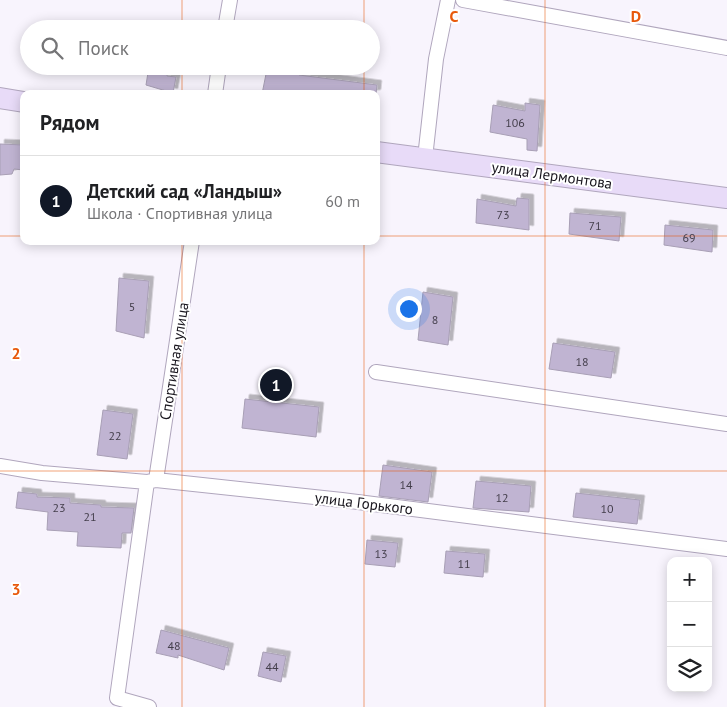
<!DOCTYPE html>
<html lang="ru">
<head>
<meta charset="utf-8">
<style>
  :root { --surface:#fff; --page:#f6f6f6; --text:#202124; --muted:#757577; --line:#e0e0e0; --accent:#111827 }
  body { margin:0; font-family:"PT Sans",sans-serif; background:var(--page); color:var(--text) }
  .controls { position:absolute; right:15px; bottom:15px; display:grid; overflow:hidden; border-radius:10px; box-shadow:0 2px 12px #0003 }
  .controls button { width:45px; height:45px; display:grid; place-items:center; padding:0; border:0; border-bottom:1px solid var(--line); background:var(--surface); color:var(--text); font:25px sans-serif }
  .you { position:absolute; left:408px; top:308px; width:18px; height:18px; margin:-12px; border:4px solid #fff; border-radius:50%; background:#1a73e8; box-shadow:0 0 0 8px #1a73e833 }
  .badge { display:grid; place-items:center; width:32px; height:32px; border-radius:50%; background:var(--accent); color:#fff; font-size:16px; font-weight:700 }
  .pin { position:absolute; translate:-50% -50%; border:2px solid #fff; box-shadow:0 1px 5px #0006 }
  .list { margin:0; padding:0; list-style:none }
  h2 { display:flex; justify-content:space-between; align-items:center; height:65px; margin:0; padding:0 20px; font-size:21px }
  h2 small { font-size:16px; font-weight:400; color:var(--muted) }
  .list li { display:grid; grid-template-columns:32px 1fr auto; gap:15px; align-items:center; box-sizing:border-box; height:90px; padding:0 20px; border-top:1px solid var(--line) }
  .list b { display:block; font-size:19px; white-space:nowrap }
  .list p { margin:0; font-size:16px; white-space:nowrap; color:var(--muted) }
  .list em { font-size:16px; font-style:normal; color:var(--muted) }
  .icon { flex:none; width:28px; height:28px; fill:none; stroke:currentColor; stroke-width:2; stroke-linecap:round; stroke-linejoin:round }
  .map { position:relative; flex:none; width:727px; height:707px; overflow:hidden }
  .search { position:absolute; background:var(--surface); box-shadow:0 2px 12px #0003; left:20px; top:20px; width:360px; height:55px; display:flex; align-items:center; gap:12px; box-sizing:border-box; padding:0 18px; border-radius:28px; color:var(--muted); font-size:19px }
  .panel { position:absolute; background:var(--surface); box-shadow:0 2px 12px #0003; left:20px; top:90px; width:360px; height:155px; border-radius:10px }
  .map>svg:first-child { display:block }
  .building { fill:#c0b4d2; stroke:#a89fb5; filter:url(#shadow) }
  .lines { fill:none; stroke-linecap:round; stroke-linejoin:round }
  .street-casing { stroke:#b0a6bd; stroke-width:16 }
  .secondary-casing { stroke:#b0a6bd; stroke-width:22 }
  .street { stroke:#fff; stroke-width:14 }
  .secondary { stroke:#e8dbf8; stroke-width:20 }
  .grid { fill:none; stroke:#e8590c; stroke-width:1; stroke-opacity:0.55 }
  .labels { text-anchor:middle; dominant-baseline:central; stroke-width:4; stroke-linejoin:round; paint-order:stroke }
  .number-label { font-size:12px; fill:#433e4b }
  .street-label { font-size:15px; fill:#19161e; stroke:#fff }
  .grid-label { font-size:16px; text-anchor:middle; font-weight:bold; fill:#e8590c; stroke:#fff; stroke-width:4; stroke-linejoin:round; paint-order:stroke }
</style>
</head>
<body>
<div class="map">
<svg width="727" height="707" viewBox="0 0 727 707">
  <defs>
    <filter id="shadow"><feDropShadow dx="4.5" dy="-4.5" stdDeviation="0" flood-color="#0004"/></filter>
  </defs>
  <rect width="100%" height="100%" fill="#f8f4fd"/>
  <path class="building" d="M149 66H168L167 76 176 77 173 93 146 85Z
    M267 69 299 74V75L377 85 376 94H262Z
    M525 103 540 105 537 151 527 150V139L490 132 493 105 525 111Z
    M0 144 24 145V170L14 169 12 174 0 175Z
    M517 198 529 199V230L476 223 477 199 516 206Z
    M570 213 621 217 619 241 569 234Z
    M665 225 713 230 712 252 664 245Z
    M119 278 149 281 144 338 116 331Z
    M423 292 453 297 448 345 418 340Z
    M553 343 615 352 611 378 549 369Z
    M245 399 319 407 316 437 242 428Z
    M103 410 133 414 127 459 97 455Z
    M383 465 432 472 428 502 379 496Z
    M476 481 531 486 529 512 473 508Z
    M18 492 37 494V497L70 498V503L101 505V507L134 508 131 533H122L121 548 77 546 78 532 47 530 48 512 16 508Z
    M576 493 640 500 637 524 573 517Z
    M367 540 398 543 395 567 365 564Z
    M446 551 485 554 483 577 444 573Z
    M161 630 229 648 224 670 178 655V658L156 653Z
    M263 652 286 656 281 682 258 676Z"/>
  <g class="lines">
    <g class="street-casing">
      <path id="street" d="M463 0 727 48
        M225 29 230 0
        M215 94 219 66
        M425 158 436 59 448 0
        M376 372 727 424
        M0 466 42 473 147 482 156 480 342 500 727 549
        M156 480 192 241
        M147 482 117 698 149 707"/>
    </g>
    <g class="secondary-casing">
      <path id="secondary" d="M0 98 24 102
        M376 152 727 198"/>
    </g>
    <use href="#street" class="street"/>
    <use href="#secondary" class="secondary"/>
  </g>
  <path class="grid" d="M182 0V29M364 0V29M545 0V707M182 66V94M364 66V94M0 236H24M376 236H727M182 241V707M364 241V707M0 471H727"/>
  <g class="labels">
    <g class="number-label">
      <text x="515" y="122">106</text>
      <text x="503" y="214">73</text>
      <text x="595" y="225">71</text>
      <text x="689" y="237">69</text>
      <text x="132" y="306">5</text>
      <text x="435" y="319">8</text>
      <text x="582" y="361">18</text>
      <text x="115" y="435">22</text>
      <text x="406" y="484">14</text>
      <text x="502" y="497">12</text>
      <text x="59" y="507">23</text>
      <text x="607" y="508">10</text>
      <text x="90" y="516">21</text>
      <text x="381" y="553">13</text>
      <text x="464" y="563">11</text>
      <text x="174" y="645">48</text>
      <text x="272" y="666">44</text>
    </g>
    <g class="street-label">
      <text transform="translate(552 175) rotate(8)">улица Лермонтова</text>
      <text transform="translate(174 361) rotate(-81)">Спортивная улица</text>
      <text transform="translate(364 503) rotate(7)">улица Горького</text>
    </g>
  </g>
  <g class="grid-label">
    <text x="454" y="22">C</text>
    <text x="636" y="22">D</text>
    <text x="16" y="359">2</text>
    <text x="16" y="595">3</text>
  </g>
</svg>
<div class="controls">
<button>+</button>
<button>−</button>
<button><svg class="icon" aria-label="layers" viewBox="0 0 24 24"><path d="M12 4l9 5-9 5-9-5zM3 14l9 5 9-5"/></svg></button>
</div>
<div class="you"></div>
<div class="pin badge" style="left:276px;top:385px">1</div>
<div class="search"><svg class="icon" aria-label="search" viewBox="0 0 24 24"><circle cx="10" cy="10" r="6"/><path d="M15 15l6 6"/></svg>Поиск</div>
<section class="panel">
<h2>Рядом<small></small></h2>
<ul class="list">
<li><span class="badge">1</span><div><b>Детский сад «Ландыш»</b><p>Школа · Спортивная улица</p></div><em>60 m</em></li>
</ul>
</section>
</div>
</body>
</html>
